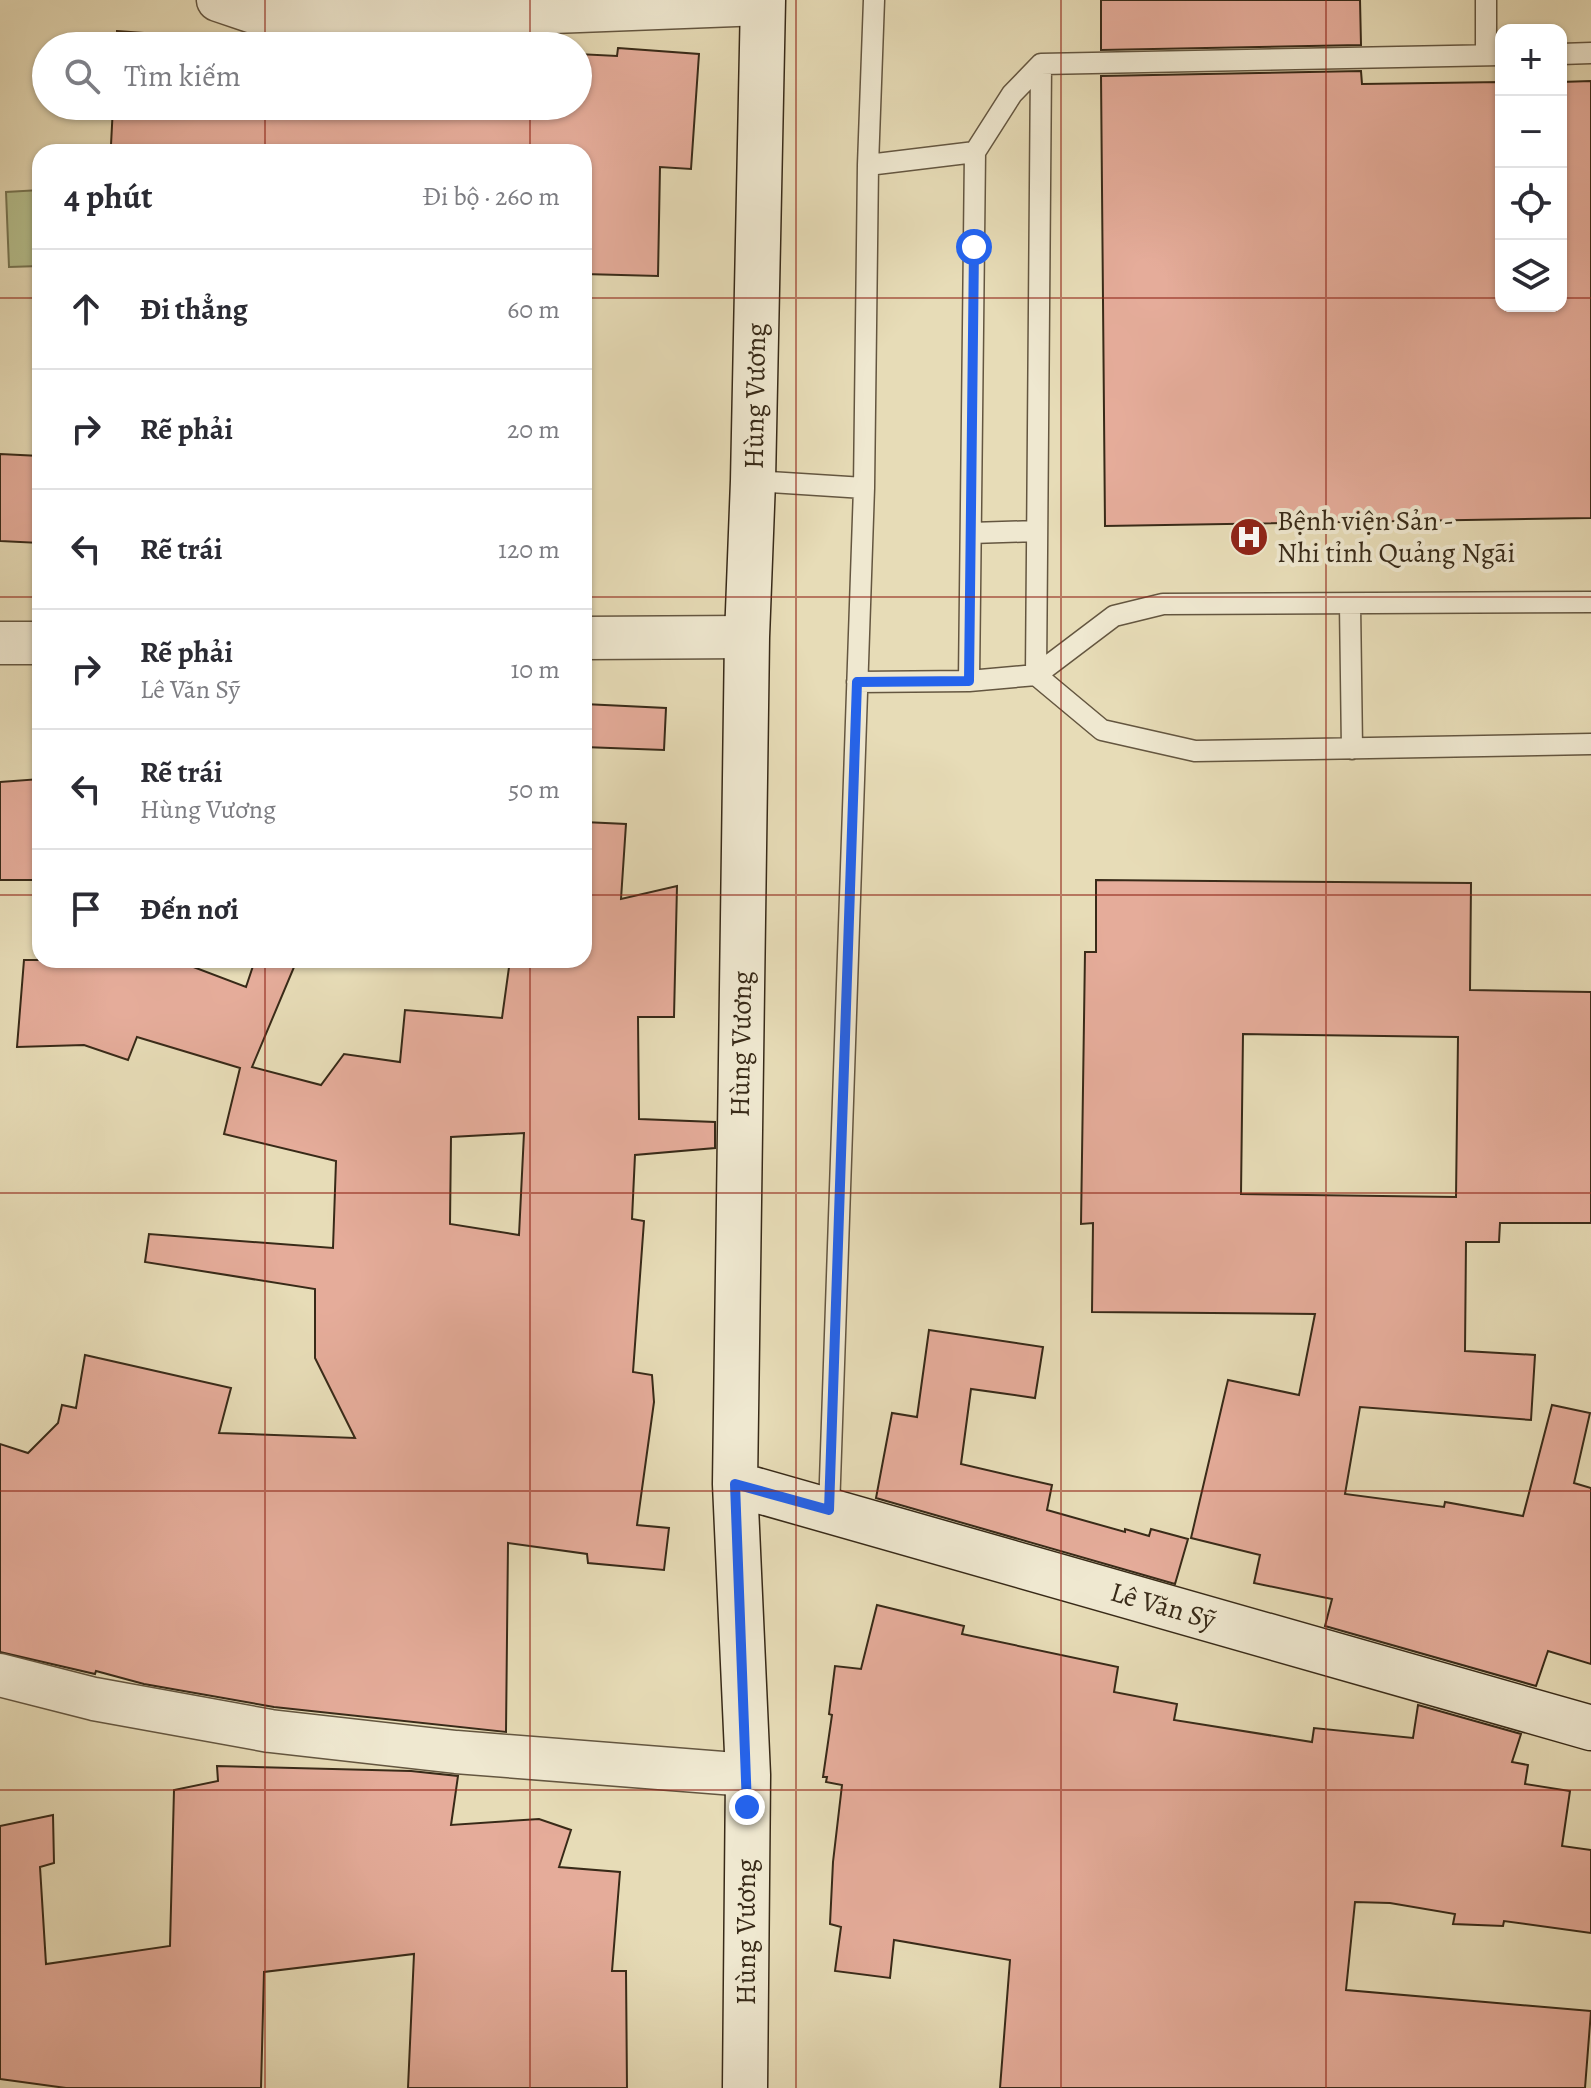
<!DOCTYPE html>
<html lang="vi">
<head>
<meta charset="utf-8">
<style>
  :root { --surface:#fff; --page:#f7f7f7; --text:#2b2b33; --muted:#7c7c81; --line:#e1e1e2 }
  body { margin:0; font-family:Alegreya,serif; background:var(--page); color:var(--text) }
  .controls { position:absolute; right:24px; top:24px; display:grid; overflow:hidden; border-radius:16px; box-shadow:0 2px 6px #0004 }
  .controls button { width:72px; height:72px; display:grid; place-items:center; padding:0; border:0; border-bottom:2px solid var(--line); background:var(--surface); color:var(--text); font:40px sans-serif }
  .stop { position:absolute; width:24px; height:24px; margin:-18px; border:6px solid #2563eb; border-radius:50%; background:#fff }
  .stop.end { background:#2563eb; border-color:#fff; box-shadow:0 2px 8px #0008 }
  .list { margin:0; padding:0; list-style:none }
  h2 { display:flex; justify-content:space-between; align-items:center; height:104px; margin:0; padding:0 32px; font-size:34px }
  h2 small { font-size:26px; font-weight:400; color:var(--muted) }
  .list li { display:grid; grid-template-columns:52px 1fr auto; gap:24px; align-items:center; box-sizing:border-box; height:120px; padding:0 32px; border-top:2px solid var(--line) }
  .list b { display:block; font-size:30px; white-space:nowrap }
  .list p { margin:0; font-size:26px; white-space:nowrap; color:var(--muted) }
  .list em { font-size:26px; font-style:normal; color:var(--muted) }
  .icon { flex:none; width:44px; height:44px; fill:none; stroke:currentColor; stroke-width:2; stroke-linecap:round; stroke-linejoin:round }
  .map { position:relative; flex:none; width:1591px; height:2088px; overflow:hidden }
  .search { position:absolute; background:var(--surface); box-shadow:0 2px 6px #0004; left:32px; top:32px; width:560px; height:88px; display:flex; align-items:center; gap:20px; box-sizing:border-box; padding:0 28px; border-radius:44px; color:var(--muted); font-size:30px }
  .panel { position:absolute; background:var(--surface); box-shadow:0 2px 6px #0004; left:32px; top:144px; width:560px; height:824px; border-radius:24px }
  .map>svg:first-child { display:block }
  .green { fill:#b6c08e; stroke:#777553; stroke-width:2 }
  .building { fill:#e5ac9a; stroke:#382a18; stroke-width:2; fill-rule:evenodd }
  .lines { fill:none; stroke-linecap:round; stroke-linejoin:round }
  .lane-casing { stroke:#645640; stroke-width:23 }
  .street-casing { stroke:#645640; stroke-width:45 }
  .secondary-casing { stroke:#382a18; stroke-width:47 }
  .lane { stroke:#efe8d0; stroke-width:20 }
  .street { stroke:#efe8d0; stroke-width:42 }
  .secondary { stroke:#efe8d0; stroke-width:44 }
  .route { stroke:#2563eb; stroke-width:10 }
  .grid { fill:none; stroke:#8f2418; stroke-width:2; stroke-opacity:0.55 }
  .labels { text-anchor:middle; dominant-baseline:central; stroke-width:8; stroke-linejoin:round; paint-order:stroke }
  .street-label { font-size:28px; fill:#382a18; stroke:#efe8d0 }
  .poi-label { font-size:28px; fill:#382a18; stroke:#efe8d0; text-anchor:start }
</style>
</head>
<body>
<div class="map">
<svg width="1591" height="2088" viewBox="0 0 1591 2088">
  <rect width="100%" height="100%" fill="#e7dcb7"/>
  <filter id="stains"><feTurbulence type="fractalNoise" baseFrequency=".0025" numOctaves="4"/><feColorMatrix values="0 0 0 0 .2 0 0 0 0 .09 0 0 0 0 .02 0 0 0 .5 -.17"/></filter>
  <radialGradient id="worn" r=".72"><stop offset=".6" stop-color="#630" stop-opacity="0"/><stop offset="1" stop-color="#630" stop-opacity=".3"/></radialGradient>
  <path class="green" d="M40 190V266L9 267 6 192Z"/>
  <path class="building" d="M1101 0H1360L1361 45 1101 50Z
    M117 31 238 40V46H117Z
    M618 48 699 54 691 169 660 167 658 276 584 274V152H307V149L232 145V152H193V149L111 145 113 106H578V54L617 56Z
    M1361 71 1362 84 1501 82V306H1561V82L1591 81V518L1105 526 1101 76Z
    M0 454 40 456V543L0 541Z
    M584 704 666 708 664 750 584 747Z
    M40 779V880H0V782Z
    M584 822 626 824 621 899 677 886 674 1017H638L639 1119 715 1122V1148L635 1155 632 1219 644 1221 633 1372 652 1375 654 1402 637 1525 669 1528 664 1570 588 1563 587 1554 508 1543 506 1732 274 1707 144 1684 96 1671 95 1674 0 1652V1444L28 1453 58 1423 62 1405 76 1408 85 1355 231 1388 219 1433 355 1438 315 1358V1289L145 1262 149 1234 333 1248 336 1161 224 1134 240 1068 137 1037 128 1060 84 1045 17 1047 24 960H175L246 987 255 960H297L252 1067 321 1085 344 1054 400 1062 405 1010 502 1018 510 960H584ZM524 1133 519 1235 450 1224 451 1137Z
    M1096 880 1471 883 1470 990 1591 992V1223H1500L1499 1242H1466L1465 1351 1535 1355 1531 1420 1360 1407 1345 1494 1444 1507 1445 1502 1523 1516 1552 1405 1590 1413 1574 1483 1591 1488V1664L1548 1651 1536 1686 1325 1626 1332 1599 1254 1583 1260 1555 1191 1538 1228 1380 1299 1395 1315 1314 1092 1312 1093 1223 1081 1224 1085 952H1096ZM1243 1034 1458 1037 1456 1197 1241 1194Z
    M929 1330 1043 1347 1035 1398 971 1389 961 1464 1052 1485 1047 1510 1125 1532V1529L1149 1536 1151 1529 1188 1539 1175 1584 876 1498 892 1413 917 1417Z
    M877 1605 964 1626 962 1634 1118 1667 1114 1692 1177 1704 1174 1720 1312 1742 1314 1728 1413 1738 1418 1705 1521 1734 1512 1762 1528 1765 1525 1784 1570 1791 1562 1846 1591 1850V1933L1504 1921 1503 1926 1453 1924 1455 1914 1390 1903 1355 1902 1346 1990 1591 2011 1585 2088H1000L1010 1960 894 1940 890 1978 835 1971 841 1927 830 1924 833 1862 842 1785 826 1782 827 1777H823L832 1715 829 1714 835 1666 861 1669Z
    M217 1766 411 1771 458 1776 451 1825 539 1819 571 1830 559 1867 620 1872 612 1971H626L627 2088H408L414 1954 264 1972 261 2088H66L0 2079V1826L53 1815 54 1863 40 1867 46 1964 170 1946 174 1790 218 1781Z"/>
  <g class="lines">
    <g class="lane-casing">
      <path id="lane" d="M1486 0V55
        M1561 54 1591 53
        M868 165 975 152 1012 94 1041 64 1501 55
        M753 481 864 488
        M971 533 1037 531
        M1350 604 1352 749
        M1036 675 1041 64
        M1036 675 1102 730 1195 751 1591 744
        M969 681 975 152
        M857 682 969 681 1036 675 1114 616 1163 604 1591 602
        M829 1510 864 488 868 165 874 0"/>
    </g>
    <g class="street-casing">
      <path id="street" d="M218 0 274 19 340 20 762 4
        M584 638 747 637
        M0 643H40
        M0 1675 94 1699 270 1731 456 1752 748 1775"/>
    </g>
    <g class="secondary-casing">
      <path id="secondary" d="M735 1484 1591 1728
        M745 2088 748 1775 735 1484 747 637 753 481 763 0"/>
    </g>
    <use href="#lane" class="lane"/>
    <use href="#street" class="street"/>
    <use href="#secondary" class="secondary"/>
  </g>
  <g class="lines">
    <path class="route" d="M747 1807 735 1484 829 1510 857 682 969 681 974 247"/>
  </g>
  <path class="grid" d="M265 0V46M530 0V46M796 0V2088M1061 0V2088M1326 0V2088M265 106V152M530 106V152M0 298H40M584 298H1501M1561 298H1591M0 597H40M584 597H1591M0 895H40M584 895H1591M265 960V2088M530 960V2088M0 1193H1591M0 1491H1591M0 1790H1591"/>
  <defs>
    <g id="hospital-disc" transform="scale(2)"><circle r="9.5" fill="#8f2418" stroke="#efe8d0"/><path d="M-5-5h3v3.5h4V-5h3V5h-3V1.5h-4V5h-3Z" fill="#fff"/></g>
  </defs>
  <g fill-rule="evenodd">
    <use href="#hospital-disc" x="1249" y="537"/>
  </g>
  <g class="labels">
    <g class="street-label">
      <text transform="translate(755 396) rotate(-89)">Hùng Vương</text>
      <text transform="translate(741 1044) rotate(-89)">Hùng Vương</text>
      <text transform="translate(1163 1606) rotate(16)">Lê Văn Sỹ</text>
      <text transform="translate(746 1932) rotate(-90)">Hùng Vương</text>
    </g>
    <g class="poi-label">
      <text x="1277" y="521">Bệnh viện Sản -<tspan x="1277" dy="32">Nhi tỉnh Quảng Ngãi</tspan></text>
    </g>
  </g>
  <rect width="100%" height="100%" filter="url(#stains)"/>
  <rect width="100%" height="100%" fill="url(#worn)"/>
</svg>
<div class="controls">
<button>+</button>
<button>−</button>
<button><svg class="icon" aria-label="locate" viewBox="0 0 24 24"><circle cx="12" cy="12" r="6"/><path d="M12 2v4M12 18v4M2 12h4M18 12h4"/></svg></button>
<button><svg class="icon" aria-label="layers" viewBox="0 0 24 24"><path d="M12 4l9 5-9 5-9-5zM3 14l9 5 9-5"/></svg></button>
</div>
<div class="stop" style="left:974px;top:247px"></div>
<div class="stop end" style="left:747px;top:1807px"></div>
<div class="search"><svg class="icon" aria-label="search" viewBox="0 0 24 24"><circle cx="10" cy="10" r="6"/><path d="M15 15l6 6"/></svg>Tìm kiếm</div>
<section class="panel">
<h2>4 phút<small>Đi bộ · 260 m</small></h2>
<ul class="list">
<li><svg class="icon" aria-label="ahead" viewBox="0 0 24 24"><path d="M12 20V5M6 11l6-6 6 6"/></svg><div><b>Đi thẳng</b></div><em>60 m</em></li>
<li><svg class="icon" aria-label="right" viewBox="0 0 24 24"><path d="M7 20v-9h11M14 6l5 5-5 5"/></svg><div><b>Rẽ phải</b></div><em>20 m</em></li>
<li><svg class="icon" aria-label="left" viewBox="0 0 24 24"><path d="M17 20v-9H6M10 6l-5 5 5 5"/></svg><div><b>Rẽ trái</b></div><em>120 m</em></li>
<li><svg class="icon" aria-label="right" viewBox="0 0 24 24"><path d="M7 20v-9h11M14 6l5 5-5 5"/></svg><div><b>Rẽ phải</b><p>Lê Văn Sỹ</p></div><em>10 m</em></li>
<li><svg class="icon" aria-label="left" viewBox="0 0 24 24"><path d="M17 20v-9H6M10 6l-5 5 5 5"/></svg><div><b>Rẽ trái</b><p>Hùng Vương</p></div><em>50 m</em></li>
<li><svg class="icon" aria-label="arrive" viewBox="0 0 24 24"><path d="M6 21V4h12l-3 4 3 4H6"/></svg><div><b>Đến nơi</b></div></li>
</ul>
</section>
</div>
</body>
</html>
